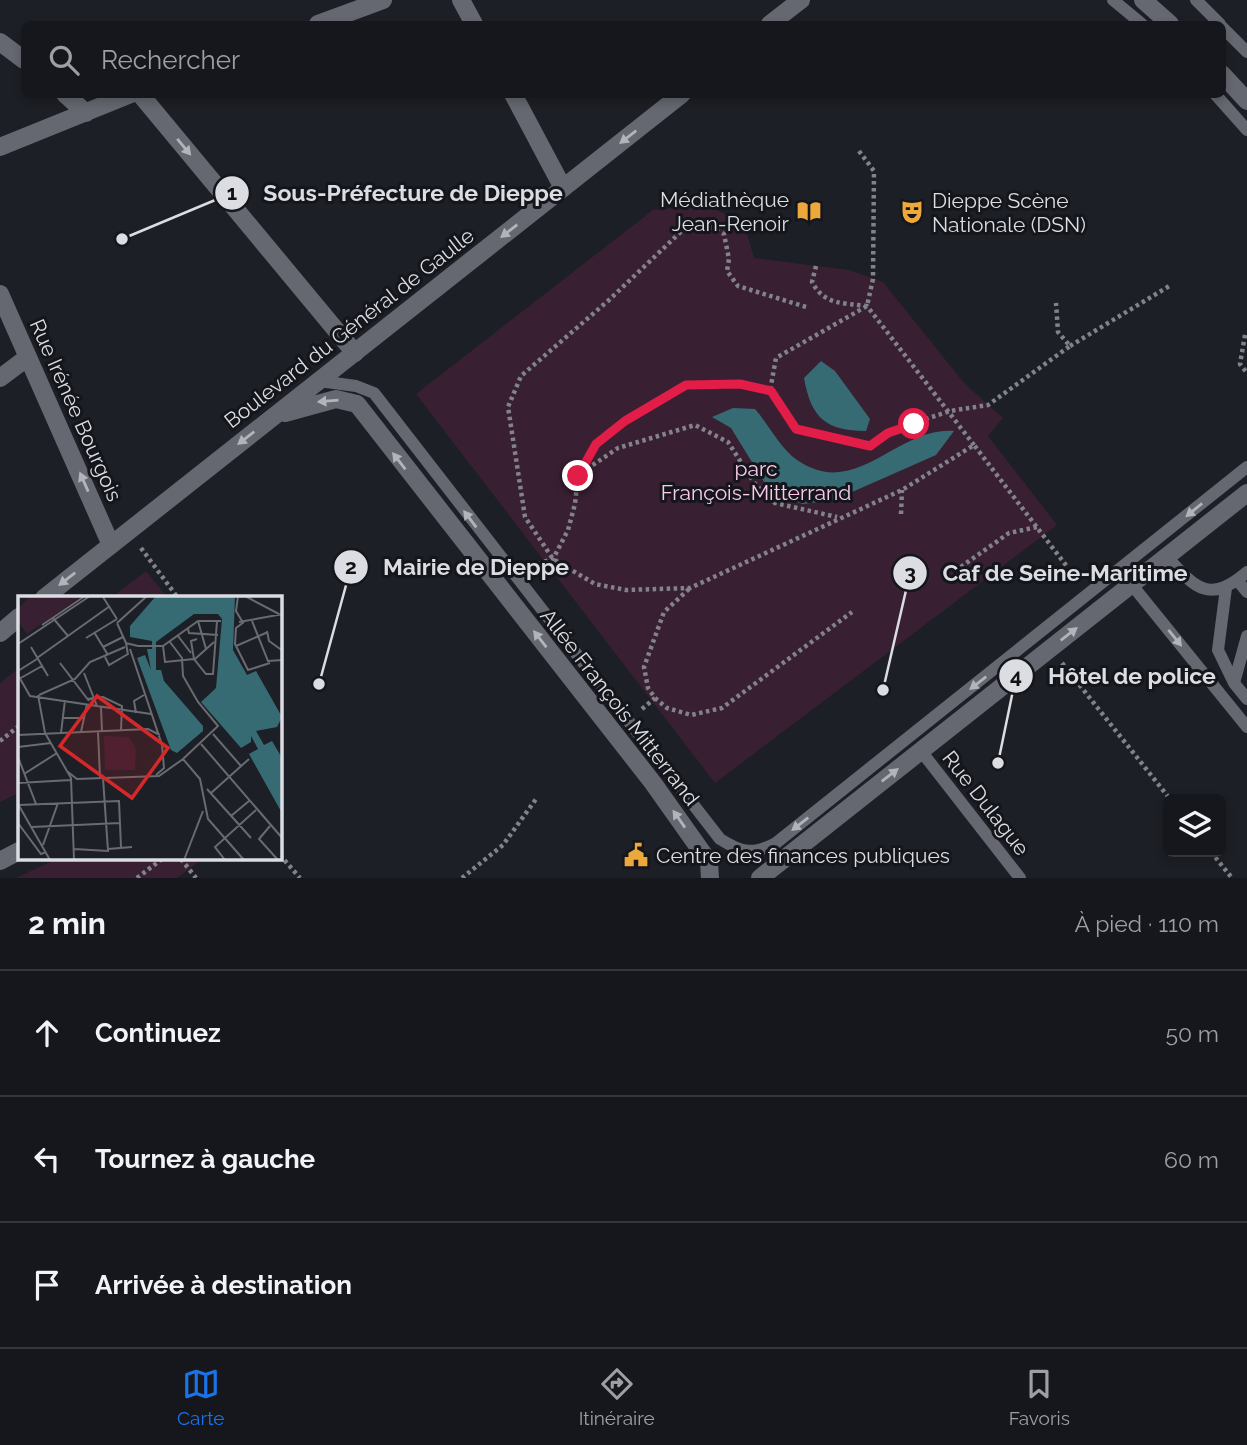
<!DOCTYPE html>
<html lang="fr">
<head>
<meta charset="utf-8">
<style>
  :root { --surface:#16171c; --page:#1f2025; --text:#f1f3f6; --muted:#9e9fa3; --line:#35363b; --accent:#1a73e8 }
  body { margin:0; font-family:Raleway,sans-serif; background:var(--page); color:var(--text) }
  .controls { position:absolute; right:21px; bottom:21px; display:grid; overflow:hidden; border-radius:10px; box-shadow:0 4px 10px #0003 }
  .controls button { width:63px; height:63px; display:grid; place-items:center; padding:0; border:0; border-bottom:2px solid var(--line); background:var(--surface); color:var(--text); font:35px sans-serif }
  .stop { position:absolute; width:21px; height:21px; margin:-16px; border:5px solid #e11d48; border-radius:50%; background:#fff }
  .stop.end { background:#e11d48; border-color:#fff; box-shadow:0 2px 7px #0008 }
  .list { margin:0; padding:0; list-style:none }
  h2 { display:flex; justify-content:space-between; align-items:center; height:91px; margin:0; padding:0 28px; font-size:30px }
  h2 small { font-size:23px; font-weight:400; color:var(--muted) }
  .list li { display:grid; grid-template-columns:46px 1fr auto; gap:21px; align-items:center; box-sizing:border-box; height:126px; padding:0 28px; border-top:2px solid var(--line) }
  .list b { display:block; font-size:26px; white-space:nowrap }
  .list em { font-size:23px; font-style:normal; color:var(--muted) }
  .icon { flex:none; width:38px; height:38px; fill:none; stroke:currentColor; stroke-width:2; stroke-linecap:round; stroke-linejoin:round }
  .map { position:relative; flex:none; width:1247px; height:878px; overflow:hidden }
  .search { position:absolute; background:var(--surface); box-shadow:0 4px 10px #0003; left:21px; right:21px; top:21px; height:77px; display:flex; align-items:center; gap:18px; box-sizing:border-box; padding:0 24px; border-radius:10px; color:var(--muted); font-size:26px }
  .sheet { height:469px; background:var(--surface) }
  nav { display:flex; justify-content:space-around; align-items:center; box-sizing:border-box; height:98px; border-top:2px solid var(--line); background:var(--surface); font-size:19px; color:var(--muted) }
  nav a { display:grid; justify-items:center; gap:4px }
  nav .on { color:var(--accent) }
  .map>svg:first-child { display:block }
  .green { fill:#391f32 }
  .water { fill:#366b74 }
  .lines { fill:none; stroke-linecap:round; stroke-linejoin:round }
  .path { stroke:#818389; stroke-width:4.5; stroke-dasharray:3.5 3.5; stroke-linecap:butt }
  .lane { stroke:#656870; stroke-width:12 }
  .street { stroke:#656870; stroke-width:18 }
  .secondary { stroke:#656870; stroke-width:18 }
  .oneway { fill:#b2b4ba }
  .route { stroke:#e11d48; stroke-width:9 }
  .labels { text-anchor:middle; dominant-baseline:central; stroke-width:6; stroke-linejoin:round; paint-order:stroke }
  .poi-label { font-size:21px; fill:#dbdde2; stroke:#14161c; text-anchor:start }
  .street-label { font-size:21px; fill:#dbdde2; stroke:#14161c }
  .park-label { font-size:21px; fill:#fac9eb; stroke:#14161c }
  .inset-road { fill:none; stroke:#696b71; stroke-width:2 }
  .view { fill:#d62828; fill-opacity:0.15; stroke:#d62828; stroke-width:3.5 }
  .inset-edge { fill:none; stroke:#dbdde2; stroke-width:3.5 }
  .leader { fill:none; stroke:#dbdde2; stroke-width:2.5 }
  .callout-dot { fill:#dbdde2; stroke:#14161c; stroke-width:2.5 }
  .mark-label { font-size:21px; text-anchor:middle; font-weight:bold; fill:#111 }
  .callout-label { font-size:23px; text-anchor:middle; font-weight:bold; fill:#dbdde2; stroke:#14161c; stroke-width:6; stroke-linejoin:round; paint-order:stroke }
</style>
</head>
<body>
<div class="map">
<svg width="1247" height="878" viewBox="0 0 1247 878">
  <rect width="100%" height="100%" fill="#1d1f26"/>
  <path class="green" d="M706 205 744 223 754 258 849 270 883 282 964 383 1003 418 988 436 1057 525 715 783 416 394 653 210Z
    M146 571 168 598H111Z
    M19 668V793L0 802V683Z
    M57 859H202L177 878H16Z"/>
  <path class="water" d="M821 361 835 371 870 419 866 431C826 431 811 418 804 378Z
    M733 408 755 409C769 425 780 448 797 460 857 501 895 427 954 431L936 455 834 500 803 504 784 498 766 485 731 428 712 417Z"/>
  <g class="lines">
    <path class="path" d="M859 151 874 171 873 279 867 306 776 358 770 391 796 429 870 446 888 433 914 423 950 411 988 405 1070 346 1058 332 1056 303
      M816 266 812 282C824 305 843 303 867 306L974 445
      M806 307 738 286 727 271 729 259 724 234 711 227 688 225 609 300 521 376 508 407 525 517 553 559 595 584 626 590 690 588 902 490 974 445 1078 581
      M1245 335 1240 364 1247 373
      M1070 346 1171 285
      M581 473 618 448 695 425 728 442 755 484 775 503 837 517
      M901 514 902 490
      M141 548 178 598
      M531 566 553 559 568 530 575 504 578 476 596 444 625 421 686 385 740 384 770 391
      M955 571 1009 533 1037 527
      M689 589 664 612 644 667 648 688 655 698 667 708 691 715 722 708 852 612
      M1062 663 1170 799
      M642 709 655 698
      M0 741 19 726
      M1211 852 1232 878
      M280 855 300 878
      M181 859 196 878
      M137 878 162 859
      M462 878 503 845 536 799"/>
    <path class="lane" d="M1113 0 1142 24
      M1196 0 1220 24
      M1222 27 1247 52
      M1215 94 1247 130
      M319 381 356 386 374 393 720 839C742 853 753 855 776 843L1247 467
      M1167 557C1196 589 1209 604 1247 572
      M1237 580 1247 592
      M1132 585 1247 727
      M1226 588 1218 650 1234 683 1247 699
      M1234 683 1247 636
      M921 751 1020 878"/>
    <path class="street" d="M461 0 474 24
      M318 24 383 0
      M0 42 24 60
      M65 94 86 113
      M140 94 355 353
      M513 94 563 188
      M0 147 131 94
      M0 294 111 545
      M0 378 28 357
      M0 861 19 851"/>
    <path class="secondary" d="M1143 0 1170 24
      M770 24 801 0
      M1222 74 1247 101
      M285 413 336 399 357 404 653 783 709 862 710 878
      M44 598 682 94
      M0 633 19 617
      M760 878 1247 493"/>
  </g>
  <defs><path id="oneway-solid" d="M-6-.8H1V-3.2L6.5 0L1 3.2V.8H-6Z" transform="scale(1.75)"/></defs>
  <g class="oneway">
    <use href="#oneway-solid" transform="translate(628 137) rotate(142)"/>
    <use href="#oneway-solid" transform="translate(184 147) rotate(50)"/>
    <use href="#oneway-solid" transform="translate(509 231) rotate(142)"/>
    <use href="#oneway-solid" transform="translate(328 401) rotate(175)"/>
    <use href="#oneway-solid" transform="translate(246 438) rotate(142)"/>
    <use href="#oneway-solid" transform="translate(399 461) rotate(-128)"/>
    <use href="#oneway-solid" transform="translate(84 482) rotate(-114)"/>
    <use href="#oneway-solid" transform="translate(1194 510) rotate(141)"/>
    <use href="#oneway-solid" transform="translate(470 519) rotate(-127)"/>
    <use href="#oneway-solid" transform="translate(67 579) rotate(142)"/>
    <use href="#oneway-solid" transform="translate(1069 634) rotate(-38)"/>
    <use href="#oneway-solid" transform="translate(1175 638) rotate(51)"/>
    <use href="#oneway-solid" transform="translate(540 639) rotate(-128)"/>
    <use href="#oneway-solid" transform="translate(978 683) rotate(142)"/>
    <use href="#oneway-solid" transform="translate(890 775) rotate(-38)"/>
    <use href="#oneway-solid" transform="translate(679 819) rotate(-125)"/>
    <use href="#oneway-solid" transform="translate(800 824) rotate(142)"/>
  </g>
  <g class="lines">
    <path class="route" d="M578 476 596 444 625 421 686 385 740 384 771 391 796 429 870 446 888 433 914 424"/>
  </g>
  <defs>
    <g id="library-bare" transform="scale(1.89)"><path d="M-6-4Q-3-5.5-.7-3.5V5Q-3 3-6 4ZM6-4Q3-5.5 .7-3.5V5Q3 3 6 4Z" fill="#eda83b" stroke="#14161c" stroke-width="2.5" paint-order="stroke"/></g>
    <g id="theatre-bare" transform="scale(1.89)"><path d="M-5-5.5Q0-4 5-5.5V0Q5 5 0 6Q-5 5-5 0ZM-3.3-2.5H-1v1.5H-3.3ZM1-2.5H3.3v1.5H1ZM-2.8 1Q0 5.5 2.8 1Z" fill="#eda83b" stroke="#14161c" stroke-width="2.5" paint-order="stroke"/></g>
    <g id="civic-bare" transform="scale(1.89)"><path d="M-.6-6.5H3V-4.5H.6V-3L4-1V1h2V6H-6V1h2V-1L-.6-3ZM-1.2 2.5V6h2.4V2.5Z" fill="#eda83b" stroke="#14161c" stroke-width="2.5" paint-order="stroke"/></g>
  </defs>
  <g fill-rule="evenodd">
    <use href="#library-bare" x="809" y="211"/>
    <use href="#theatre-bare" x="912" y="212"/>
    <use href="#civic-bare" x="636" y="855"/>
  </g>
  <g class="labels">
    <g class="poi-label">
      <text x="789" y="199" text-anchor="end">Médiathèque<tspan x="789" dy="24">Jean-Renoir</tspan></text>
      <text x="932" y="200">Dieppe Scène<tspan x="932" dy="24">Nationale (DSN)</tspan></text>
      <text x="656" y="855">Centre des finances publiques</text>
    </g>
    <g class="street-label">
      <text transform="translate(349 328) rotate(-38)">Boulevard du Général de Gaulle</text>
      <text transform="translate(76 410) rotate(66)">Rue Irénée Bourgois</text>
      <text transform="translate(620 707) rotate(52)">Allée François Mitterrand</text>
      <text transform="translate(986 803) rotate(52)">Rue Dulague</text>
    </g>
    <g class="park-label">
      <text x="756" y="468">parc<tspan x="756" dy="24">François-Mitterrand</tspan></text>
    </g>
  </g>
  <g transform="translate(18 596)">
    <rect width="264" height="264" fill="#1d1f26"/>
    <path d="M12 0H63L9 38 0 25V13ZM86 140 111 141 118 153 117 174H87Z" fill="#391f32"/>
    <path d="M138 0H217L215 54 229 79 238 75 264 121 259 131 238 135 246 149 254 145 264 162V217L231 158 240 153 233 140V146L223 152 183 106 198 92 204 23 200 18H176L138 46V74H143L146 85 185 130V135L159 157 153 154 119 62 127 59 133 74 129 53H134V45L112 41V30Z" fill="#366b74"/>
    <path class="inset-road" d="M220 0 218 15 224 25M227 0 261 18M85 1 99 23M35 22 50 40M180 25 188 53M234 25 250 65 265 64M221 26 265 18M226 26 218 32 217 48 230 74 252 67M99 27 129 0M99 27 108 47M24 29 67 0M170 33 171 37 200 39M249 35 251 45 265 55M76 36 90 59M160 40 173 57M68 42 99 23M179 43 173 45 176 63 188 78H195L199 25M152 46 164 62 165 80 180 106 200 130 165 163M0 48 72 0M119 50H145L180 25H203M145 50 147 66 176 63M218 50 250 36M13 51 30 80M85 51 105 41M112 53 144 149 146 172 138 179M110 59 108 47 120 50M87 61 91 69 110 58M19 62 92 10M177 63 196 46M42 67 71 105M0 75 19 63M66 77 79 110M0 79 12 100 133 118M1 83 24 70M20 99 27 137M21 99 57 83 72 66 107 51M69 103 85 101 104 110 103 134M83 111 84 135M118 117 116 105 126 99M44 122H66M63 136 69 108M80 136 82 181M27 137 53 182 56 264M43 137 47 104M195 138 223 170M0 139 130 133 142 139M183 148 265 243M0 151 33 147M0 161 18 208M50 176 59 183 141 180 165 163 182 183 190 223 226 264M6 178 39 157M0 187 53 184M189 193 233 242M193 197 231 163M0 208 32 264M1 209 101 205 103 251M213 220 231 205M0 227 23 258 28 256M252 230 241 243 260 264M14 231 102 227M25 249 40 207M56 253 90 255 85 182M90 253 114 251M166 264 185 215M207 264 197 251 238 214"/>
    <path class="view" d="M79 100 150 152 114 202 42 150Z"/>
    <rect width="264" height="264" class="inset-edge"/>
  </g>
  <path class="leader" d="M122 239L232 193M319 684L351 567M883 690L910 573M998 763L1016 676"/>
  <g class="callout-dot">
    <circle cx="122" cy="239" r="7"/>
    <circle cx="319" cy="684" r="7"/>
    <circle cx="883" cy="690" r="7"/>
    <circle cx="998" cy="763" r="7"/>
    <circle cx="232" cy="193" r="18"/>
    <circle cx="351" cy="567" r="18"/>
    <circle cx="910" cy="573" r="18"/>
    <circle cx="1016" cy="676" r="18"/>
  </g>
  <g class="mark-label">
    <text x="232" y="200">1</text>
    <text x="351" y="574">2</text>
    <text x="910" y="580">3</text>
    <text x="1016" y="683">4</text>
  </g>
  <g class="callout-label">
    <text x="413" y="201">Sous-Préfecture de Dieppe</text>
    <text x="476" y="575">Mairie de Dieppe</text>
    <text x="1065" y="581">Caf de Seine-Maritime</text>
    <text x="1132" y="684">Hôtel de police</text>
  </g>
</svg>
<div class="controls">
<button><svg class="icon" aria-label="layers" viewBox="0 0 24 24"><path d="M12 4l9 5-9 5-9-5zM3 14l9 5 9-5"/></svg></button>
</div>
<div class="stop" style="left:914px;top:424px"></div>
<div class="stop end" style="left:578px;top:476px"></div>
<div class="search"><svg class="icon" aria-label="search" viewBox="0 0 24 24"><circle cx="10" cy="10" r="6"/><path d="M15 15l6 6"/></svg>Rechercher</div>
</div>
<section class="sheet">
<h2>2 min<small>À pied · 110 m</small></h2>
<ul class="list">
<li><svg class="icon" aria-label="ahead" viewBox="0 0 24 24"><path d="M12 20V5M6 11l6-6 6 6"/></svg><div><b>Continuez</b></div><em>50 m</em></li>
<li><svg class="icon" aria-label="left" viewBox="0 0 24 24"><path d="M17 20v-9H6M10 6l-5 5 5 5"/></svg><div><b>Tournez à gauche</b></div><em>60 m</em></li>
<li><svg class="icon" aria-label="arrive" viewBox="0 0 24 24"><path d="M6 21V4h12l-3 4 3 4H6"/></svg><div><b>Arrivée à destination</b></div></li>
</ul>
</section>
<nav>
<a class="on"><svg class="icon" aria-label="map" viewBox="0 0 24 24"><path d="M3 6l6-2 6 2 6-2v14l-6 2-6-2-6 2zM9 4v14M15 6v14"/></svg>Carte</a>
<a><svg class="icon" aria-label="directions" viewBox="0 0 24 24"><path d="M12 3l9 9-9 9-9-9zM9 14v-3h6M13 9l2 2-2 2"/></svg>Itinéraire</a>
<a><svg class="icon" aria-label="saved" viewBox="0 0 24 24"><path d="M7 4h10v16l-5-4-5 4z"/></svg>Favoris</a>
</nav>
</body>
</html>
